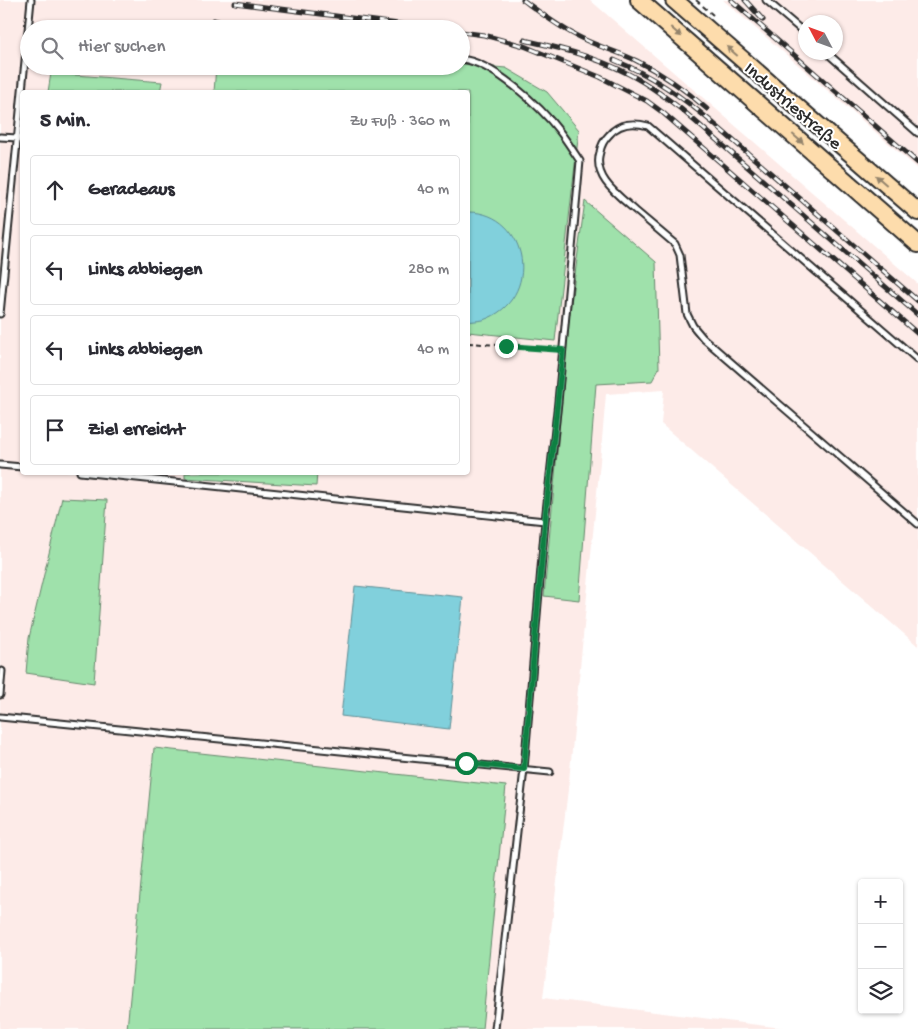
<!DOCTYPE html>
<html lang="de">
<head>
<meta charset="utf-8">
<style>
  :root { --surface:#fff; --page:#f7f7f7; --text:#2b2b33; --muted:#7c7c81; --line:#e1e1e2 }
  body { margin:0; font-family:"Gochi Hand",sans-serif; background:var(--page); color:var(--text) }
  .controls { position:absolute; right:15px; bottom:15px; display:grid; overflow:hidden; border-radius:5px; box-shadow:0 1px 4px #0004 }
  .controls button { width:45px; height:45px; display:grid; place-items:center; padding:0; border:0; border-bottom:1px solid var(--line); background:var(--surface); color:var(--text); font:25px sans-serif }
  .compass { position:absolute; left:798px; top:15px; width:45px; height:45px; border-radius:50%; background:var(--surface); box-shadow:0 1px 4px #0004; rotate:311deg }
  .stop { position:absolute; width:15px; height:15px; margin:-11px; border:4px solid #0b8043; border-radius:50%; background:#fff }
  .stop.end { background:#0b8043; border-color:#fff; box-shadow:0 1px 5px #0008 }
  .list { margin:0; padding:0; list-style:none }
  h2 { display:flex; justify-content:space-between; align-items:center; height:65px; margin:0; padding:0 20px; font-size:21px }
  h2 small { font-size:16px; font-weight:400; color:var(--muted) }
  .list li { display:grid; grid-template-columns:32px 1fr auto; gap:15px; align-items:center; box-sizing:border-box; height:70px; margin:0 10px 10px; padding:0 10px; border:1px solid var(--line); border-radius:5px }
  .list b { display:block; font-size:19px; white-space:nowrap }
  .list em { font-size:16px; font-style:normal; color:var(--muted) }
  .icon { flex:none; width:28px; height:28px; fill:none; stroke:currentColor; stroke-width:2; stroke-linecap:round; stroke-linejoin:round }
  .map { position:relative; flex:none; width:918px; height:1029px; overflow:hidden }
  .search { position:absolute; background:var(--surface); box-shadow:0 1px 4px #0004; left:20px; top:20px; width:450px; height:55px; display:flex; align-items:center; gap:12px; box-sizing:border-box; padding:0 18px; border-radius:28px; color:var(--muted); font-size:19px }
  .panel { position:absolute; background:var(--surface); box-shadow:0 1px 4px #0004; left:20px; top:90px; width:450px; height:385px; border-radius:5px }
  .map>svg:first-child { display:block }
  .built { fill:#fdebe8; fill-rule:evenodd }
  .green { fill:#9fe1ab; stroke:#65866b }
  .water { fill:#81d0dc; stroke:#5f8e95 }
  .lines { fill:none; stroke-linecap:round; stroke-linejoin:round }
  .service-casing { stroke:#2b2b2b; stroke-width:9 }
  .trunk-casing { stroke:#2b2b2b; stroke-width:20 }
  .path { stroke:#2b2b2b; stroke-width:2; stroke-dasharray:5 4; stroke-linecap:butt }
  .service { stroke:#fff; stroke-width:5 }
  .trunk { stroke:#fddcac; stroke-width:16 }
  .rail-casing { stroke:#2b2b2b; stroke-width:5 }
  .rail { stroke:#fff; stroke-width:3; stroke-dasharray:9; stroke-linecap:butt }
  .oneway { fill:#94846c }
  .route { stroke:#0b8043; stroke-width:6 }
  .labels { text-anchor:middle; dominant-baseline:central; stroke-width:4; stroke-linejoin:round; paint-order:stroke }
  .street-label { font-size:19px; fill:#2b2b2b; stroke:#fff }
</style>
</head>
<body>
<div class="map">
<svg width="918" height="1029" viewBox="0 0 918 1029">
  <rect width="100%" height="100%" fill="#fff"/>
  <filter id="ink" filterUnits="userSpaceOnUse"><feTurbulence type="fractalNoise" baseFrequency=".02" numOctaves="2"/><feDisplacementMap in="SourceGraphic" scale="10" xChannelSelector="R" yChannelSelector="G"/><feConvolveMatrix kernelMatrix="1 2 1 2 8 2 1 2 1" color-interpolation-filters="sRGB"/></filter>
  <g filter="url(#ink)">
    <path class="built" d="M0 0H590L918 284V646L661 424 664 390 606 394 601 451 569 781 543 998 791 1029H0ZM29 29H461V66H29ZM22 92H468V472H22Z
      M723 0H918V169ZM806 22H836V52H806Z"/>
    <path class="green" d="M461 64 506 68 547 92 579 130 555 341 468 332V92H214L216 66H461Z
      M51 73 162 82 160 92H48Z
      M585 201 656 262 659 368 652 381 596 384 579 600 544 596 570 311Z
      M185 473 317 472V473L316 486 185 478Z
      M62 498 107 500 94 683 26 673 29 638Z
      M154 748 506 786 482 1029H127Z"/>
    <path class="water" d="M468 212C530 212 543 300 483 320 478 321 472 321 468 322Z
      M355 586 463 597 449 729 341 716Z"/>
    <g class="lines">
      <g class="service-casing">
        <path id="service" d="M766 0 806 34
          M214 22 218 23 229 29
          M826 52 918 133
          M461 59C493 62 541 107 560 132 567 141 573 151 580 161L558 402 545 521 524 769 495 1029
          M0 137 18 138
          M0 314 31 0
          M918 360 648 126C634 122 619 123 609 135 604 140 601 146 600 152 592 178 619 196 636 211 649 222 662 233 675 244L680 255 687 314 693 326 703 338 918 524
          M0 465 22 467
          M80 472 545 521
          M0 695 2 671
          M0 717 550 772"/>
      </g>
      <g class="trunk-casing">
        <path id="trunk" d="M639 0 918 244
          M674 0 918 212"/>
      </g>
      <path class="path" d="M696 0 713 15
        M468 343 555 349"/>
      <use href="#service" class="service"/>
      <use href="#trunk" class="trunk"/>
      <g class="rail-casing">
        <path id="rail" d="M523 0C542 14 560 28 581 38 599 47 619 52 637 61 663 74 686 90 707 109
          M731 0 918 163
          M745 0 763 20
          M235 3 438 29
          M461 32 484 35 524 46 600 77 647 101 662 112 713 156 918 334
          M524 40C565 49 607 60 643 82 656 90 668 99 681 109L918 315
          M614 60C653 76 681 96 713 123L918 301"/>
      </g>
      <use href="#rail" class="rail"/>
    </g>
    <defs><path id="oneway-solid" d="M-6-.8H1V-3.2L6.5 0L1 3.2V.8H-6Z" transform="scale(1.25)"/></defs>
    <g class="oneway">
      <use href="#oneway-solid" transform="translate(676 32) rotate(41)"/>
      <use href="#oneway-solid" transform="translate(732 51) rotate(-139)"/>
      <use href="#oneway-solid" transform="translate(798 139) rotate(41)"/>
      <use href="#oneway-solid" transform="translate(881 180) rotate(-139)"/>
    </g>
  </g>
  <g class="lines" filter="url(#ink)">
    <path class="route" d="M466 763 524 769 545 521 563 350 506 346"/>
  </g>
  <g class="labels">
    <g class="street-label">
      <text transform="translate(792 107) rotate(41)">Industriestraße</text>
    </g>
  </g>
</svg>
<div class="controls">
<button>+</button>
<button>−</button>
<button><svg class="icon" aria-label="layers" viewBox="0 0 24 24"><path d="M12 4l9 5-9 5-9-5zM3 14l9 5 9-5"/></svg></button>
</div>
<svg class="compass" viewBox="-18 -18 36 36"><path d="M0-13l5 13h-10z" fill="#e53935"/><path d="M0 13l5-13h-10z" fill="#7c7c81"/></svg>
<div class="stop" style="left:466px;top:763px"></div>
<div class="stop end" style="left:506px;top:346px"></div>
<div class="search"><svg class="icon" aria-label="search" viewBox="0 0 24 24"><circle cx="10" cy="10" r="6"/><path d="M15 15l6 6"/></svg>Hier suchen</div>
<section class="panel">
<h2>5 Min.<small>Zu Fuß · 360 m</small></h2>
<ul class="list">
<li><svg class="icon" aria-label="ahead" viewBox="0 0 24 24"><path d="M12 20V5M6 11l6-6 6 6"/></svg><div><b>Geradeaus</b></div><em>40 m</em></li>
<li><svg class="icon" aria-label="left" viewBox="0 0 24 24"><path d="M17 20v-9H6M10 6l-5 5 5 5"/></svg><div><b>Links abbiegen</b></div><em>280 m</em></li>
<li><svg class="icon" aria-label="left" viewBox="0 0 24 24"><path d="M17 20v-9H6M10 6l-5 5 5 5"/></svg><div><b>Links abbiegen</b></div><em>40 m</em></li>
<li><svg class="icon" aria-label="arrive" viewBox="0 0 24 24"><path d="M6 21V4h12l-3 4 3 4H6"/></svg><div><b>Ziel erreicht</b></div></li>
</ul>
</section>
</div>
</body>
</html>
